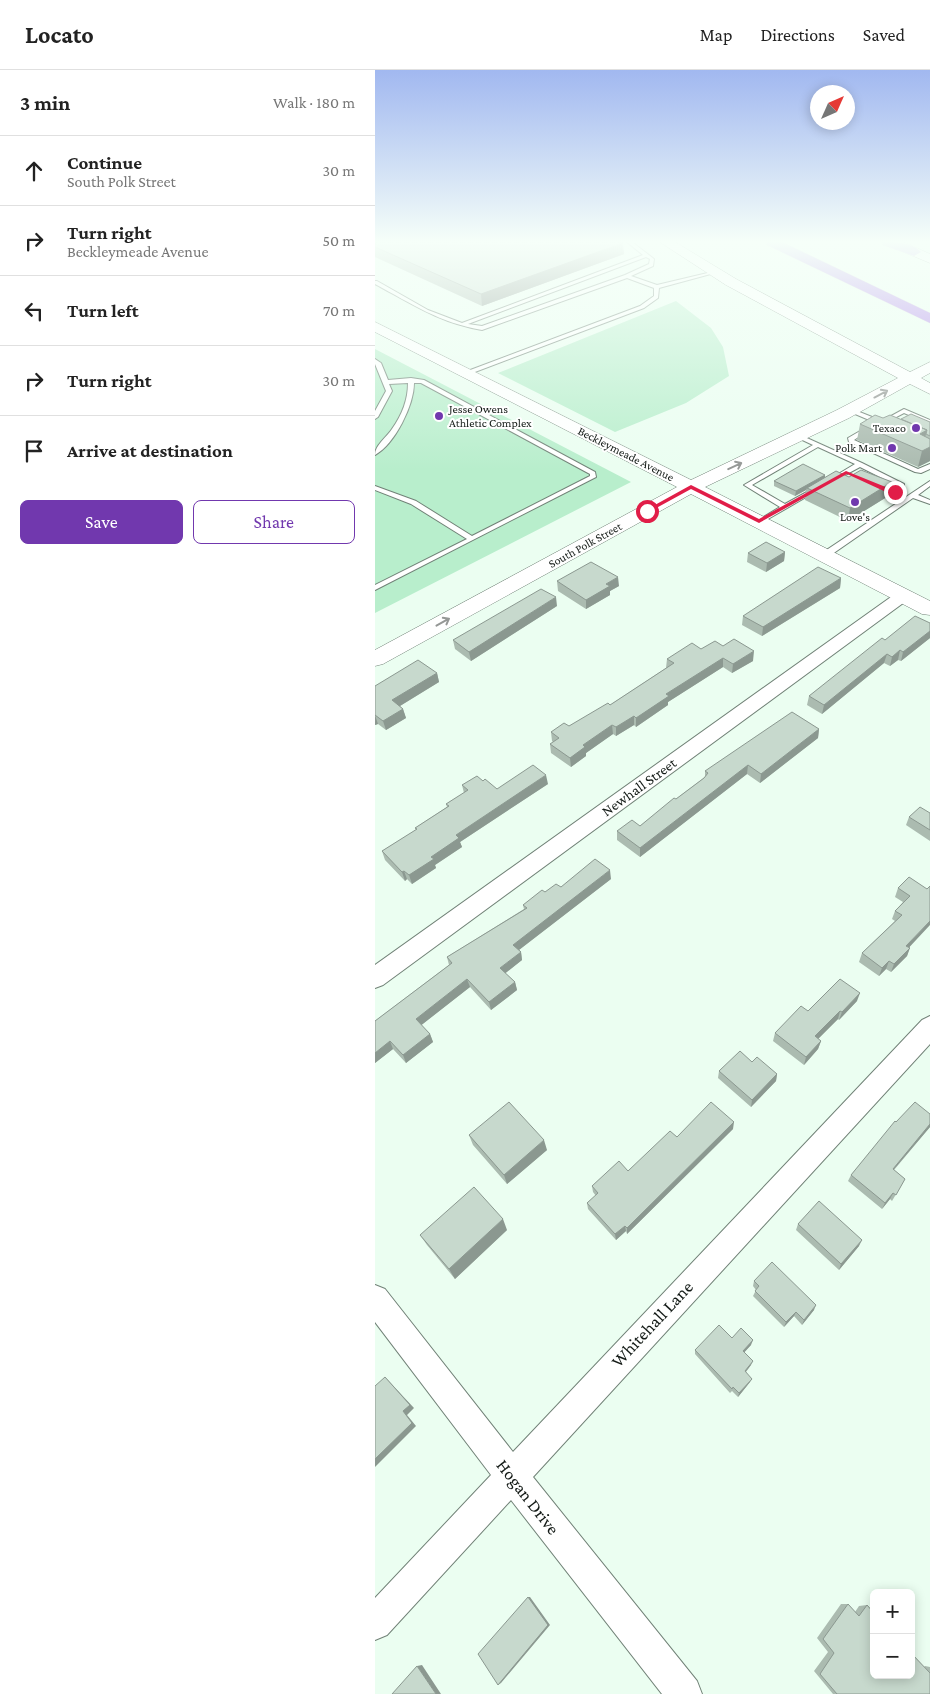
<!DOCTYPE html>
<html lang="en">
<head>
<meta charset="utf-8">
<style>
  :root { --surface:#fff; --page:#f6f6f6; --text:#222; --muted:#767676; --line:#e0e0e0; --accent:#7138ae }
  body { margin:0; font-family:"Crimson Pro",serif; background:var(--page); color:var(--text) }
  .controls { position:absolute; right:15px; bottom:15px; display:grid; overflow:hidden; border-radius:8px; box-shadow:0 2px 12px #0003 }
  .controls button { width:45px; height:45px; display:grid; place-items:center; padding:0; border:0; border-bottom:1px solid var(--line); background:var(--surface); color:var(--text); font:25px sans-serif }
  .compass { position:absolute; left:435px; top:15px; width:45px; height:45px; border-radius:50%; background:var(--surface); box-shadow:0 2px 12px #0003; rotate:45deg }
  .stop { position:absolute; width:15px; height:15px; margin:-11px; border:4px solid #e11d48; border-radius:50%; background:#fff }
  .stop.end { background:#e11d48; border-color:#fff; box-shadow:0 1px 5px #0008 }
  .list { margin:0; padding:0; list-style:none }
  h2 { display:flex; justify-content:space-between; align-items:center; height:65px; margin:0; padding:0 20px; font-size:21px }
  h2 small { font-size:16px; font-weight:400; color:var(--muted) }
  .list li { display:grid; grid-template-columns:32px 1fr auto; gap:15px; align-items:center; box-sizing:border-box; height:70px; padding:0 20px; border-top:1px solid var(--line) }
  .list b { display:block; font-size:19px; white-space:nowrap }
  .list p { margin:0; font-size:16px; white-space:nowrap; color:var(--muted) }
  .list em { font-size:16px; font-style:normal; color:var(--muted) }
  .actions { display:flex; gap:10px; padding:15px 20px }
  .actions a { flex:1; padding:11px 0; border:1px solid var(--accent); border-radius:8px; text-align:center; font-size:18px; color:var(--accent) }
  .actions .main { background:var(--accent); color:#fff }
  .icon { flex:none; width:28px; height:28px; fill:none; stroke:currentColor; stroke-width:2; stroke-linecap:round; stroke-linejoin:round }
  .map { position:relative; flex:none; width:555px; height:1624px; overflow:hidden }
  header { display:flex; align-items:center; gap:30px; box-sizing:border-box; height:70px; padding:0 25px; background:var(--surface); border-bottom:1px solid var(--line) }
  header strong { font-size:24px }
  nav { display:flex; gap:28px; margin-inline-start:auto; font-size:18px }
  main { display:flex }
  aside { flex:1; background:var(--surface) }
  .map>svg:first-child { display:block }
  .green { fill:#b8eecc }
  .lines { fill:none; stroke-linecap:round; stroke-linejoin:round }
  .lane-casing { stroke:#718277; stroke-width:2 }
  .street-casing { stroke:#718277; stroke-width:2 }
  .secondary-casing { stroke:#718277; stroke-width:1 }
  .highway-casing { stroke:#dedfde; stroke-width:1 }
  .lane { fill:#fff; fill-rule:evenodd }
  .street { fill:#fff; fill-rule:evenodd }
  .secondary { fill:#fff; fill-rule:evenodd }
  .highway { fill:#ae82eb; fill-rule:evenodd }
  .wall { fill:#abbbb0 }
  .shaded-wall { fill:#8b9890 }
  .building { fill:#c7d9cd; stroke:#8b9890 }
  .oneway { stroke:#959896 }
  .route { fill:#e11d48 }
  .poi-dot { fill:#7138ae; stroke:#fff; stroke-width:2 }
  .labels { text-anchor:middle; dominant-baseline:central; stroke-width:4; stroke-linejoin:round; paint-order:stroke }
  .far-poi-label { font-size:12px; fill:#131a16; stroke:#fff; text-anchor:end }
  .far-street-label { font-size:12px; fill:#131a16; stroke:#fff }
  .street-label { font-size:15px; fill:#131a16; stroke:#fff }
  .near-street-label { font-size:18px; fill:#131a16; stroke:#fff }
</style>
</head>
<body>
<header>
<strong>Locato</strong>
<nav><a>Map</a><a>Directions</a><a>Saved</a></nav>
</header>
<main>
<aside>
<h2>3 min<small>Walk · 180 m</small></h2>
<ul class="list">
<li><svg class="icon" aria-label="ahead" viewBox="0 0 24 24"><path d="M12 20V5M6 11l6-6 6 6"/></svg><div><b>Continue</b><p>South Polk Street</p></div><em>30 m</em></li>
<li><svg class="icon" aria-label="right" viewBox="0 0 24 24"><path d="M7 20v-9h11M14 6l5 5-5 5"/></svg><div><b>Turn right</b><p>Beckleymeade Avenue</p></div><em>50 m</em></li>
<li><svg class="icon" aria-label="left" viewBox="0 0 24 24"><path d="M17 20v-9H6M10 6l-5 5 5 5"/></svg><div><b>Turn left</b></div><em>70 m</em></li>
<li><svg class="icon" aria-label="right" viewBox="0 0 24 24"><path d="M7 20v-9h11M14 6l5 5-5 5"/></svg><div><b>Turn right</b></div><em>30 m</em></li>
<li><svg class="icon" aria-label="arrive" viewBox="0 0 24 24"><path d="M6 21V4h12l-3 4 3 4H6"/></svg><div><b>Arrive at destination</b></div></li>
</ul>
<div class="actions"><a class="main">Save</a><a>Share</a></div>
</aside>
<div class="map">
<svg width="555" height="1624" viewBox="0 0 555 1624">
  <rect width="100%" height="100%" fill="#ebfef1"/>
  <path class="green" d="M301 231 336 258 348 277 354 306 311 333 240 362 123 303Z
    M0 279 256 412 0 543Z"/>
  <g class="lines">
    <g class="lane-casing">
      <path id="lane" d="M252 172H257L279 189 278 196 256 206 282 215 341 201 343 202 284 218 283 228 269 238 92 305 89 303 90 302 265 236 279 226V218L252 208 107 260C65 253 37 234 0 214V211H2L53 240 87 253 268 185ZM271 187 275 189 274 194 250 205 107 256 93 254Z
        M0 289 6 293 13 310 36 308 49 310 220 402 221 407 0 520V515L92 469 36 434 0 420V416L41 431 97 466 215 406V404L46 313H39C39 335 20 374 0 385 0 375 12 367 17 359 27 345 33 330 33 313L14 314 17 321 3 347 0 349V341L11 321 0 294Z
        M473 339H477L507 351 529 339 555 350V354L529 343 506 355 473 341Z
        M492 357 497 358 479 370 543 399 555 394V399L546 403 540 402 474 372 473 368Z
        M423 364 487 393 529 414 528 420 520 424 502 418V416L504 415 520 420 523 416 485 397 459 411H455V409L480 394 443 377 377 415 410 434 441 417H445V419L386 453H382V451L405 437 369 415 438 375 421 367 420 366Z
        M555 411V416L543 425 555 430V434L538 428 453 487H447V483Z"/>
    </g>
    <g class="street-casing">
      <path id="street" d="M529 520 535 522 537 525 535 528 8 915 0 918V895L523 522Z
        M555 946V974L158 1407 322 1611 327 1624H287L136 1430 12 1565 0 1570V1528L116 1405 0 1252V1215L10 1219 138 1382 547 950Z"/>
    </g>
    <g class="secondary-casing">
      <path id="secondary" d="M285 172H300L361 209 535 302 555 292V303L546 308 555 313V324L535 314 474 348 330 417 555 531V545L547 544 316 424 8 594 0 596V580L302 417 0 262V252L316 410 462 340 523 308 351 215Z
        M511 172H528L555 184V193L512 175Z"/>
    </g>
    <g class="highway-casing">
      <path id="highway" d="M391 172H407L555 243V253L392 175Z
        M507 172C519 172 537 172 546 182L539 186 508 175Z"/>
    </g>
    <use href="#lane" class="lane"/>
    <use href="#street" class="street"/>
    <use href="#secondary" class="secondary"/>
    <use href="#highway" class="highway"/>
  </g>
  <path class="wall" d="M0 172 249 184 107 236 0 187Z
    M508 348 555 352V391L543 397 482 370 485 354Z
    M450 405V407H474L517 412 515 425 473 451 430 430 431 420 420 426 399 416V411Z
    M410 482 409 491 391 502 372 492 373 483Z
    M466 508 465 518 387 566 367 555 368 546Z
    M182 511 244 516 235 521V525L211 539 183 521Z
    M182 536 96 591 80 579 78 570Z
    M555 553V568L526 591 523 590 515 596 509 593 447 644 432 635 434 626 510 570Z
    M348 576 378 591 357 603 348 597 293 632V635L261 657 259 655 241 666 238 664 211 683V686L196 697 176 683 175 674 178 672 177 671 176 662 194 656 235 635 291 598 292 589 326 579Z
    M62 603 64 612 25 636 28 639 31 648 11 660 3 654 0 655V616Z
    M444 659 443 668 385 713 372 704 265 787 242 770V761L265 756 330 707V701Z
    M108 711 122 719 173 714 85 772 87 777 60 795 61 798 37 814 32 809 30 811 10 790 7 781 41 760 40 758 72 737 71 734 89 723 87 715Z
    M555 743V771L531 755 534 747Z
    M236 809 144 880 146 882 147 890 130 903 140 912 142 920 116 940 95 917 46 955 55 964 58 972 31 993 18 979 0 993V951L74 895 72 887 149 839 148 835 170 822 186 817Z
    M523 818 552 819 532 886 516 902 511 899 504 906 484 892 487 883 520 851 517 849 520 841 528 832 520 827Z
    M482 931 464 950 463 949 443 969 446 971 443 979 429 995 398 971 400 963 433 941Z
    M377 992 402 1004 401 1011 376 1037 343 1008 344 1001Z
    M555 1044V1057L519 1100 530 1109 517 1131 515 1129 507 1139 473 1111 476 1105 521 1052Z
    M358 1059 252 1164 251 1161 241 1170 213 1139 212 1133 221 1126 218 1122 217 1116 253 1101 302 1067Z
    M94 1065 172 1080 132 1114 98 1075Z
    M423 1154 484 1176 464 1200 421 1160Z
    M132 1160 80 1209 52 1175 45 1165Z
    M379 1211 439 1240 427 1255 419 1246 409 1257 378 1226 381 1220 378 1216Z
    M357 1268 376 1275 369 1282 376 1295 371 1302 375 1312 363 1327 357 1321 355 1323 320 1284V1280Z
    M466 1534H473L480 1542 484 1536 492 1535 549 1597 550 1596 555 1597V1624H458L439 1601 453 1582 442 1568Z"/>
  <path class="shaded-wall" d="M248 173 249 184 107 236 106 224Z
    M552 360 548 376 545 364Z
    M555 377V391L543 397 547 381Z
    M450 405V409L432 418 431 420 420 426 421 421Z
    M517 412 515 425 473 451 475 438Z
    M410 482 409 491 391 502 392 493Z
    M243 507 244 516 235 521V525L211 539V530L231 514Z
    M466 508 465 518 387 566 388 557Z
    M181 527 182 536 96 591 94 582Z
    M555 561V568L526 591 528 582Z
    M525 580 523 590 515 596 517 587Z
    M379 581 378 591 357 603 358 594Z
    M512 584 509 593 447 644 449 635Z
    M348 588V597L293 632V635L261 657V648L291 624Z
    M62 603 64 612 20 639 17 630Z
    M28 639 31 648 11 660 8 651Z
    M0 645 3 654 0 655Z
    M259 646V655L241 666V657Z
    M237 655 238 664 211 683V686L196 697 195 688 208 675Z
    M444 659 443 668 385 713 386 704Z
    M373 695 372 704 265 787V778Z
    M171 705 173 714 85 772 87 777 60 795 61 798 37 814 34 805 56 787 81 765Z
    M235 800 236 809 140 883 138 875Z
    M29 801 32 809 30 811 27 802Z
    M555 851V855L528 884 531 876Z
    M535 878 532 886 516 902 519 894Z
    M146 882 147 890 127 906 125 898Z
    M514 891 511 899 504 906 507 898Z
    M92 909 95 917 44 957 41 949Z
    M140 912 142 920 116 940 114 932Z
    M485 923 482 931 464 950 467 942Z
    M465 941 463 949 438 974 440 966Z
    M55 964 58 972 31 993 28 985Z
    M15 971 18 979 0 993V983Z
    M446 971 443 979 429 995 431 987Z
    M402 1004 401 1011 376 1037 377 1030Z
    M359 1052 358 1059 252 1164V1158Z
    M555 1054V1057L514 1105 518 1099Z
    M169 1070 172 1080 132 1114 129 1105Z
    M518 1123 515 1129 507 1139 510 1133Z
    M128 1149 132 1160 80 1209 74 1199Z
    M250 1156 251 1161 241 1170 240 1164Z
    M487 1170 484 1176 464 1200 466 1194Z
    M441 1235 439 1240 427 1255 429 1250Z
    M421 1242 419 1246 409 1257 411 1252Z
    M378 1270 376 1275 367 1285 368 1281Z
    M378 1291 376 1295 368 1305 370 1301Z
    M10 1307 39 1338 32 1345 41 1356 0 1397V1389L28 1341Z
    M377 1309 375 1312 363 1327 364 1323Z
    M153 1527H155L175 1555 126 1613 123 1615Z
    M47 1595 66 1624H61L42 1596Z"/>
  <path class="building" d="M0 172H247L248 173 106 224 0 177Z
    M536 344 555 352V366L551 364 552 360 526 349Z
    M500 345 508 348 515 345 552 360 545 364 555 369V377L547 381 485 354Z
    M428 394 450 405 421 421 399 411Z
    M486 400 517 412 475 438 432 418 461 401 474 407Z
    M391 472 410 482 392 493 373 483Z
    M216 492 243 507 231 514 235 516 211 530 182 511Z
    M443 497 466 508 388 557 368 546Z
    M166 519 181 527 94 582 78 570Z
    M540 546 555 553V561L528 582 525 580 517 587 512 584 449 635 434 626 507 568 510 570Z
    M359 569 379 581 358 594 348 588 291 624 294 626 261 648 259 646 241 657 237 655 208 675 210 677 195 688 175 674 184 668 176 662 189 653 194 656 233 633 235 635 299 593 292 589 317 573 326 579 340 571 348 576Z
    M43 590 62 603 17 630 28 639 8 651 0 645V616Z
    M417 642 444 659 386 704 373 695 265 778 242 761 257 750 265 756 299 728 301 729 329 708 333 703 330 701Z
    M158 695 171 705 81 765 84 768 56 787 59 789 34 805 29 801 27 802 7 781 42 759 40 758 74 736 71 734 93 720 87 715 102 706 108 711 110 709 122 719Z
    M545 737 555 743V760L534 747Z
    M220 789 235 800 138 875 146 882 125 898 140 912 114 932 92 909 41 949 55 964 28 985 15 971 0 983V951L77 893 72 887 152 838 148 835 167 820 170 822 181 814 186 817Z
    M534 807 552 819 555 816V851L531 876 535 878 519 894 514 891 507 898 487 883 527 845 520 841 535 826 523 818Z
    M465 909 485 923 467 942 465 941 440 966 446 971 431 987 400 963 426 936 433 941Z
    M365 981 377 992 382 987 402 1004 377 1030 344 1001Z
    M134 1032 169 1070 129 1105 94 1065Z
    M336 1032 359 1052 252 1158 250 1156 240 1164 212 1133 223 1123 217 1116 244 1091 253 1101 295 1061 302 1067Z
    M540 1032 555 1044V1054L518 1099 530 1109 521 1125 518 1123 510 1133 476 1105 520 1051 521 1052Z
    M99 1117 128 1149 74 1199 45 1165Z
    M444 1131 487 1170 466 1194 423 1154Z
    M397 1192 441 1235 429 1250 421 1242 411 1252 380 1221 384 1216 379 1211Z
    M344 1255 357 1268 366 1258 378 1270 368 1281 378 1291 370 1301 377 1309 364 1323 358 1317 357 1319 320 1280Z
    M10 1307 35 1335 28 1341 37 1353 0 1389V1316Z
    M153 1527 173 1555 123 1615 103 1584Z
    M473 1534 484 1546 492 1535 499 1543V1605H536V1583L555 1603V1624H462L445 1604 459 1583 448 1569Z
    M42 1596 61 1624H17Z"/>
  <defs><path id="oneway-shaft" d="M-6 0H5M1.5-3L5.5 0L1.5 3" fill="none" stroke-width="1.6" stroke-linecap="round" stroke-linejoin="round" transform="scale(1.25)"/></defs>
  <g class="oneway">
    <use href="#oneway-shaft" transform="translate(506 324) rotate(-28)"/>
    <use href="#oneway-shaft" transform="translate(360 396) rotate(-25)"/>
    <use href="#oneway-shaft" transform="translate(68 552) rotate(-29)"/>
  </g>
  <linearGradient id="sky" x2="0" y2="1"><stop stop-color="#a1b8f0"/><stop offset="0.43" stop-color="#f6fff9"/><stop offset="1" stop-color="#f6fff9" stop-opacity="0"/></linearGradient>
  <rect width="555" height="400" fill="url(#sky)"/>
  <path class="route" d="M471 401 523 422 520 423 511 422 472 404 384 453 316 419 274 442 269 441 316 415 384 449Z"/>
  <g class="poi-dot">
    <circle cx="64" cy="346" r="5"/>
    <circle cx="541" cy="358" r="5"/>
    <circle cx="517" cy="378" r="5"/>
    <circle cx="480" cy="432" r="5"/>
  </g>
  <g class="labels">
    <g class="far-poi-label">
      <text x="74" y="339" text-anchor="start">Jesse Owens<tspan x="74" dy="14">Athletic Complex</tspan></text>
      <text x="531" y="358">Texaco</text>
      <text x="507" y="378">Polk Mart</text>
      <text x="480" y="447" text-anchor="middle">Love's</text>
    </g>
    <g class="far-street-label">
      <text transform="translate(251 384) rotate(27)">Beckleymeade Avenue</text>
      <text transform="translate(210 475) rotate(-29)">South Polk Street</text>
    </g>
    <g class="street-label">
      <text transform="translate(264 717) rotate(-36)">Newhall Street</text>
    </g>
    <g class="near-street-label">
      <text transform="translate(277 1254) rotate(-47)">Whitehall Lane</text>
      <text transform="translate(153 1427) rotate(52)">Hogan Drive</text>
    </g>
  </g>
</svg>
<div class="controls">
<button>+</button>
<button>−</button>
</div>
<svg class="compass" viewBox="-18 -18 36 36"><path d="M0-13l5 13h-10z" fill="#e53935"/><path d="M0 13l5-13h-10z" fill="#767676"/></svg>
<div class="stop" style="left:272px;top:441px"></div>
<div class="stop end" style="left:520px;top:422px"></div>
</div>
</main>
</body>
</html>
